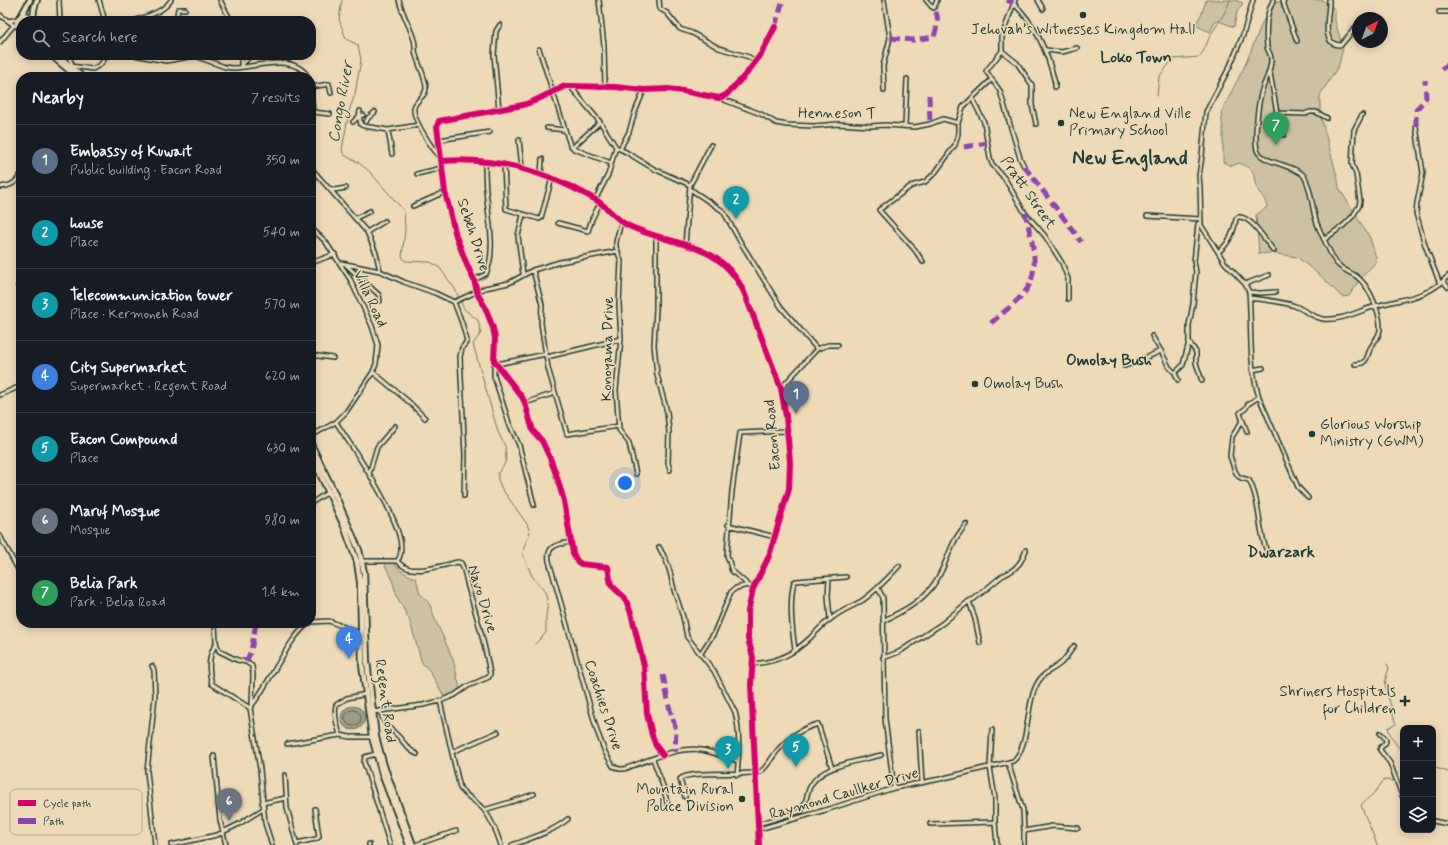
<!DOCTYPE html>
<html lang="en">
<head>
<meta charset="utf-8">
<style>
  :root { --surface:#171b24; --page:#20242c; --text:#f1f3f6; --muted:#9ea1a6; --line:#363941; --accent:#92a19f }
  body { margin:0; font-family:Mynerve,sans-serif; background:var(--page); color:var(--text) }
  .controls { position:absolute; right:12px; bottom:12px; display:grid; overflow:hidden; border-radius:8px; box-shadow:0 2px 10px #0003 }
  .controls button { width:36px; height:36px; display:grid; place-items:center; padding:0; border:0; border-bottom:1px solid var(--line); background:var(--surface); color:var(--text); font:20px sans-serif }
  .compass { position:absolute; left:1352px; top:12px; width:36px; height:36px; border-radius:50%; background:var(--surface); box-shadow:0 2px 10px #0003; rotate:41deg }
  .you { position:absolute; left:625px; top:483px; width:14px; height:14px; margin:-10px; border:3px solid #fff; border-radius:50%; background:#1a73e8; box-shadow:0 0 0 6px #1a73e833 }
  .badge { display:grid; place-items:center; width:26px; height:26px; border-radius:50%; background:var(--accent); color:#fff; font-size:13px; font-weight:700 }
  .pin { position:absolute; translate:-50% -33px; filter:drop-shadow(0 1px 2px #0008) }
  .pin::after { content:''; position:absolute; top:21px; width:14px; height:12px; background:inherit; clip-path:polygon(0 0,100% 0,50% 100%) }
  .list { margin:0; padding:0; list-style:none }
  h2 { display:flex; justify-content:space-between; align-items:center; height:52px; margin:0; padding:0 16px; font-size:17px }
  h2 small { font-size:13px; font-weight:400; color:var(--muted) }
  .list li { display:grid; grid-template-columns:26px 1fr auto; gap:12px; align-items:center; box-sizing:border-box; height:72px; padding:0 16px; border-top:1px solid var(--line) }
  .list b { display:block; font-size:15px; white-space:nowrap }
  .list p { margin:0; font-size:13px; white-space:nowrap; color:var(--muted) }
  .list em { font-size:13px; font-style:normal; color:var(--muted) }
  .icon { flex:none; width:22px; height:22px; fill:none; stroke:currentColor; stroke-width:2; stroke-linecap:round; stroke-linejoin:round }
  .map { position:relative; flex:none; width:1448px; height:845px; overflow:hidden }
  .search { position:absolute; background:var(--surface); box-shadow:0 2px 10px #0003; left:16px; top:16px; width:300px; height:44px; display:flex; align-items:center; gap:10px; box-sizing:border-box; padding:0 14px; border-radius:16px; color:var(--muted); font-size:15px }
  .panel { position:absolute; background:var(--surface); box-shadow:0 2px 10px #0003; left:16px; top:72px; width:300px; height:556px; border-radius:16px }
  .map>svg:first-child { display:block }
  .green { fill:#cdc1a2; stroke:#767f6b }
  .water { fill:#9d9c83; stroke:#6b7663 }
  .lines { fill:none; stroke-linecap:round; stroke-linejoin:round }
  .shore { stroke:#516354; stroke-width:1 }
  .stream { stroke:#6b7663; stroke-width:1 }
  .minor-casing { stroke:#1f3d34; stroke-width:6 }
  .primary-casing { stroke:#1f3d34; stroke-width:8 }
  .minor { stroke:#efdab8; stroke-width:3 }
  .primary { stroke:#efdab8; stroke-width:4.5 }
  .quiet { stroke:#8e44ad; stroke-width:5; stroke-dasharray:10 5; stroke-linecap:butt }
  .cycleway-casing { stroke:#efdab8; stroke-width:8 }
  .cycleway { stroke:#d6006c; stroke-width:6 }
  .poi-dot { fill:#1f3d34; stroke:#efdab8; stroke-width:1.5 }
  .labels { text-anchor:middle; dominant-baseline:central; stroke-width:3; stroke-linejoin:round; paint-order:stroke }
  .poi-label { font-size:15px; fill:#1f3d34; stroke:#efdab8; text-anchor:start }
  .street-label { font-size:15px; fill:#1f3d34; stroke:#efdab8 }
  .neighbourhood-label { font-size:16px; font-weight:bold; fill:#1f3d34; stroke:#efdab8 }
  .water-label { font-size:16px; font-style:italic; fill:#324b40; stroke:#efdab8 }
  .district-label { font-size:19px; font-weight:bold; fill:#1f3d34; stroke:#efdab8 }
  .key { fill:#efdab8; stroke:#b1ab90; stroke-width:1 }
  .key-label { font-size:11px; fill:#1f3d34 }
</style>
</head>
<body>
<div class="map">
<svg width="1448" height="845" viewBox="0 0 1448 845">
  <rect width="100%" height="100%" fill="#efdab8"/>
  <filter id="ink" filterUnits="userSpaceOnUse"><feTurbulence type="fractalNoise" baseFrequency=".025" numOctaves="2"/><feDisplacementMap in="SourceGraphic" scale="8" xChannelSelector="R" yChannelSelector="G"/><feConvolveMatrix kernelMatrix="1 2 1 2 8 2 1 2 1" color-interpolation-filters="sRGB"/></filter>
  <g filter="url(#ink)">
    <path class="green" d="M1206 0H1235L1243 3 1237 12 1234 27 1216 20 1210 32 1195 25 1202 13Z
      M1285 0H1322L1335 9V21L1343 48 1339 65 1320 95V114L1338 180 1339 188 1370 238 1377 261 1360 279 1349 296 1342 297 1322 277 1297 257 1271 253 1259 254 1256 215 1267 207C1265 198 1262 197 1258 190 1250 174 1260 171 1239 163L1232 166 1223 162V129L1221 113 1245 65 1263 21 1275 3Z
      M390 559C396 568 406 575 416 578L420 594C428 600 432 607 434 617L453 659 460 689 457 697 451 700 445 698 429 670 422 663 409 619 397 597 391 576 385 566Z"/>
    <path class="water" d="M341 718a12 12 0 1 1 24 0a12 12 0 1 1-24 0Z"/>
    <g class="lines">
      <path class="shore" d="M345 718a8 8 0 1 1 16 0a8 8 0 1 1-16 0Z"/>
      <path class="stream" d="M342 0 339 19 346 39 358 45 361 60 359 71 355 94 349 111 342 150 344 155 359 163 370 172 404 211 405 230 402 256 405 261 430 262 439 267 455 289 464 309 478 320 481 333 473 344 498 432 505 446 506 458 505 463 498 473V480L502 489 527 524 530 532 524 547 523 555 532 576 545 592 548 604 546 615V633L535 644
        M1157 96 1159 77 1173 59 1199 57C1205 51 1207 42 1211 34 1218 23 1226 13 1230 0
        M1387 664 1389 668C1382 686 1387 692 1392 709 1393 714 1394 719 1396 724L1388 728C1391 738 1396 745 1403 752
        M1433 767 1448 772
        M1398 781 1403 778
        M1377 845C1372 831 1366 819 1361 805L1375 792 1384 780 1395 781"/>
      <g class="minor-casing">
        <path id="minor" d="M59 0 60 21
          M99 0 105 21
          M220 0 231 21
          M399 0C402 14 410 26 414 40 416 45 414 50 416 55 419 66 425 76 426 87 427 96 415 100 414 108 412 119 433 150 441 158
          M599 0 604 46 605 86
          M659 0 660 9 667 13 680 29 692 33 719 48 749 57 755 62
          M926 0 932 7 934 8 937 0
          M1015 0 1002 36V51L986 71 1000 91 1020 158 1024 166
          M1038 0 1043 9
          M1253 0 1243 35 1230 66 1206 112 1202 156 1199 176 1200 187 1201 225 1225 263 1245 284 1249 292C1252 327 1248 363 1259 397L1298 487 1308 498
          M1273 0C1272 4 1270 7 1269 11 1266 19 1266 38 1267 47 1268 51 1271 55 1271 58 1272 70 1265 80 1262 90 1258 103 1254 137 1257 150 1261 163 1296 165 1304 176 1313 191 1311 210 1318 226 1322 236 1328 248 1333 258 1338 268 1348 271 1356 276 1370 286 1381 314 1380 330 1379 337 1373 343 1370 349 1367 358 1366 365 1355 364
          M1283 0 1284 5 1297 41
          M1329 0C1330 13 1319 46 1341 45L1356 27
          M1013 3C1036 24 1048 53 1055 83V87
          M1439 12H1448
          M0 15 15 26
          M8 21 18 19
          M134 21C147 16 164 12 171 0
          M176 21 178 9H185
          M0 42 14 25
          M539 49 570 145 574 149 611 163
          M1046 50 1062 52 1077 48
          M1002 51 1017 63 1032 85V105L1036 124
          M68 55 73 66
          M134 55 166 61 195 56 225 67 232 68C254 68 294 52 308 77
          M71 66 93 69 101 64 107 55
          M241 66 251 55
          M241 66V55
          M1270 73 1277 113H1278L1284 135
          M570 86 600 122 616 147 608 175 595 200
          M311 87 329 84 331 93
          M884 91 883 66 890 38 884 0
          M311 92 313 112 330 114
          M719 98 761 114 776 123 787 125 814 126 838 124 871 126 885 125 915 127 930 124 943 119 958 123
          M972 98 984 122 990 158 992 164 1005 179 1025 213 1045 236 1062 263 1068 279V299
          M499 110 494 55 496 31 500 25
          M360 111C359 115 360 121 361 125L364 126 388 130 419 125
          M1278 113 1305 114 1310 112H1316L1327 118
          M353 122 359 116 363 115
          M366 122 368 118 375 112
          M905 126 907 79
          M1416 126 1423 173 1417 203 1416 213 1425 245 1440 284
          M547 128 565 130
          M388 130 392 154
          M439 140 490 132
          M519 140 522 168
          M573 147 600 122
          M616 147 626 152 654 169 690 185
          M620 149 629 132 635 112 644 90
          M442 161C497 157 548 172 596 200 608 207 616 220 629 226 674 247 719 240 744 292L781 388 786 417 790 462 789 489 785 502 769 556 753 589 748 611V639L753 657 751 684 759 845
          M504 164 506 209 539 219 541 218 552 178
          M311 168 367 232 376 253 380 271
          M417 174 442 168
          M541 174 542 159
          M0 187C11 186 16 183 21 174
          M329 188 334 190 346 188
          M690 189 723 211 741 243 781 307 817 349
          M413 206 445 192
          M1147 216 1201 219
          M356 218 370 211
          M621 222 616 242V247L621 261 619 304 621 339 616 390 617 403 619 430 629 443 636 474
          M558 223 588 231 592 219 600 203
          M311 228 325 241 350 279 372 326 378 345 376 364 373 372 346 412 336 422 311 436
          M367 232 385 221
          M656 236V309L654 345 657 375 667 412 669 432 668 463 670 470
          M1325 239 1344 225 1353 216 1359 206 1360 201 1356 174 1352 164 1354 130 1362 115
          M685 245 690 185 711 145
          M1218 252C1229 244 1234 232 1236 219L1238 217C1251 215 1266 242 1274 251
          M923 262 915 250 879 210 911 186 925 182 935 173 955 145 958 134V123L963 107 991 80
          M311 263 335 254
          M341 263 380 271 404 282 435 293 454 302 485 288 509 283 533 270 560 262 618 251
          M345 264 379 295 380 301
          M533 270 542 305 541 323 548 368 567 434 619 426
          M523 274 518 236 523 215
          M474 280 486 274C496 251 489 222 487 199 485 186 485 174 485 161
          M1443 281 1448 287
          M1245 284 1269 275
          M18 286 21 292
          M1249 292 1260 293 1275 292
          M1250 298C1264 300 1281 301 1295 306 1305 310 1312 317 1323 319 1342 321 1358 311 1376 306 1403 298 1427 299 1448 276
          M454 302 462 323 467 341 462 348 460 357 465 455 464 496
          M1152 336 1161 351 1169 367 1175 373 1178 380
          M1189 342 1196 352V363L1202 381
          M311 355 333 358
          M547 357 621 339
          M494 361V376L509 423 519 445 534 505
          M497 364 546 354
          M1124 366C1138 362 1149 356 1161 351
          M1252 370 1263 368
          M373 372 409 402 425 418
          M1175 373 1183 365 1189 342V325L1193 304 1195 281 1196 272 1194 261 1198 224 1201 222
          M781 388 817 349 828 345H838
          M0 395 21 386
          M525 403 555 393
          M1242 421 1232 437 1230 456 1235 471 1238 476 1241 478 1249 480C1260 500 1258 527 1266 549
          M336 422C350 445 418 538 397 561
          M1247 432 1240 413 1246 408 1248 404 1259 397
          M369 474 377 447 395 426
          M311 503 330 491
          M728 525 775 537
          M0 536 21 575
          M571 542C559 544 546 545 549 561L597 731 605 752 613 766 619 769H624C647 761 678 746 702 750 715 753 727 757 738 761
          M659 547 666 560 670 572 674 590 683 617 687 637 714 671 735 712C740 730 739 756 737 775
          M360 561H397C399 563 402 566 405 567 417 574 444 565 458 562L461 563C465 570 466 579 468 587 477 616 485 644 490 674L489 677 468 686 455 695 440 701 423 705 372 712
          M829 579 828 596 830 619
          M878 588 883 598 885 719 894 788
          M753 589 732 571 727 555 732 491 740 433 787 431
          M969 601 975 619 980 643
          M883 621C901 612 918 604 931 588 942 575 946 559 953 544 956 537 962 530 966 524
          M311 622 329 621 362 634
          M215 623 216 642 219 651 237 660 246 662 252 666 253 675 252 705
          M216 644C208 655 208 671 212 684L250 708
          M795 650C792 628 789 604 794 582L796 581 846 577
          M701 653 714 633 731 592 736 588 748 585
          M883 658 899 652 943 623 969 601 974 599 1002 576C1015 571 1022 563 1026 550
          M752 664C777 662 792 655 810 638 817 631 823 624 831 619 840 611 852 607 863 600 877 590 887 579 899 566
          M152 666 154 670 155 696 147 771 155 845
          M440 701 460 788C466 797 477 801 484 810 492 820 497 833 501 845
          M250 708 260 769 265 823 272 845
          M250 708C256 700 261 693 266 684 275 670 295 630 310 623
          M380 711C384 725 389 727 399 737 406 744 406 749 417 754
          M992 730 990 767 995 798V822L997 845
          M919 731 922 783
          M1380 733C1386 738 1389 742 1381 747L1380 750 1390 763 1403 798
          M340 735C337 725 334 715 336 705L347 698 366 694
          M287 744 340 735 350 737H372
          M452 752 498 732
          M376 754 365 757 364 762 390 845
          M663 755 656 746 652 735 647 714 644 666 631 613 625 598 611 585 608 567 581 564 577 561 573 553 564 501 556 474 550 458 542 441 533 431 525 403 522 397 494 361 495 338 493 328 485 307 478 295 474 280 467 265 456 236 445 192 437 126 439 121 523 105 534 101 565 86H570L615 87 644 90 668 89 683 91 719 98 726 95 747 73 761 54 775 27
          M214 756 220 820 226 845
          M653 759 663 786 668 806
          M1008 763 1023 810 1024 831
          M285 775 287 808 297 845
          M685 797 680 779C690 770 743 776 760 772 766 768 770 761 774 755 785 740 800 729 818 724L832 768
          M262 803 286 798
          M484 810 514 801 534 794
          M1433 821 1448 824
          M758 824 801 811C807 803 806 793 811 785 822 765 860 761 881 755
          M930 824 995 822
          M759 829 829 809 894 788 940 779 1013 761C1029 748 1026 708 1035 688 1042 672 1049 673 1061 663 1066 658 1070 652 1074 646
          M297 843 316 839 319 837 315 809
          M369 844V845
          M171 845 217 835 239 824 263 809
          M415 845 456 831
          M512 845C532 838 552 832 568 819
          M1024 845V831L1053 826 1078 828"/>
      </g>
      <g class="primary-casing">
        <path id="primary" d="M21 16 30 0
          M33 21 34 9 37 0
          M21 30 17 23C19 13 29 13 33 21
          M51 55 77 77
          M58 55 82 77
          M311 444 333 490 359 550 364 572 367 661 376 737 384 766 413 845
          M311 454 344 526 357 562 360 582 362 665 372 737 382 774 409 845"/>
      </g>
      <use href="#minor" class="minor"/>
      <use href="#primary" class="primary"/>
      <path class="quiet" d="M1007 0 1013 3
        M775 27 783 0
        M890 38 913 40 934 37C937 27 940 18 934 8
        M1441 69 1448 65
        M929 95 930 124
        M1416 126V110L1426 98 1425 80
        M964 147 987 143
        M1024 166 1075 233 1081 242
        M991 323C1002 313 1019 301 1027 289 1041 266 1031 237 1025 213
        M246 662 251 651 256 623
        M663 675 669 706 676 730 675 752"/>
      <g class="cycleway-casing">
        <path id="cycleway" d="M442 161C497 157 548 172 596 200 608 207 616 220 629 226 674 247 719 240 744 292L781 388 786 417 790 462 789 489 785 502 769 556 753 589 748 611V639L753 657 751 684 759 845
          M663 755 656 746 652 735 647 714 644 666 631 613 625 598 611 585 608 567 581 564 577 561 573 553 564 501 556 474 550 458 542 441 533 431 525 403 522 397 494 361 495 338 493 328 485 307 478 295 474 280 467 265 456 236 445 192 437 126 439 121 523 105 534 101 565 86H570L615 87 644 90 668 89 683 91 719 98 726 95 747 73 761 54 775 27"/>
      </g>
      <use href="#cycleway" class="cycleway"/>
    </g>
  </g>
  <g class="poi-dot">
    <circle cx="1083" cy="15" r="4"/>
    <circle cx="1061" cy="123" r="4"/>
    <circle cx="975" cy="384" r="4"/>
    <circle cx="1312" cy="434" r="4"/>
    <path d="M1403 695h4v4h4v4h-4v4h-4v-4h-4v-4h4z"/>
    <circle cx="742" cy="799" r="4"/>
  </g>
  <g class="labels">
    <g class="poi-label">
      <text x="1083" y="30" text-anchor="middle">Jehovah’s Witnesses Kingdom Hall</text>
      <text x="1069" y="114">New England Ville<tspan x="1069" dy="17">Primary School</tspan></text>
      <text x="983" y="384">Omolay Bush</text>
      <text x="1320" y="425">Glorious Worship<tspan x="1320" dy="17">Ministry (GWM)</tspan></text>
      <text x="1396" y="692" text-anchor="end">Shriners Hospitals<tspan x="1396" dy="17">for Children</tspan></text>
      <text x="734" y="790" text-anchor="end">Mountain Rural<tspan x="734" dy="17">Police Division</tspan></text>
    </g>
    <g class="street-label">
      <text x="837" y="114">Henneson T</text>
      <text transform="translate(1028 193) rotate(55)">Pratt Street</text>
      <text transform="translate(473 235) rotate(72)">Sebeh Drive</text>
      <text transform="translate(370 299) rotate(65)">Villa Road</text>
      <text transform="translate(608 349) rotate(-89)">Konoyama Drive</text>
      <text transform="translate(773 435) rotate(-95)">Eacon Road</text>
      <text transform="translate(482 599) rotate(73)">Navo Drive</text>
      <text transform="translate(385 701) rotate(82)">Regent Road</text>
      <text transform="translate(603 705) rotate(72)">Coachies Drive</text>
      <text transform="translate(844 794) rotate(-16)">Raymond Caullker Drive</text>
    </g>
    <g class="neighbourhood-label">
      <text x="1136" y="57">Loko Town</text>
      <text x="1109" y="360">Omolay Bush</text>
      <text x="1281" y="552">Dwarzark</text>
    </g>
    <g class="water-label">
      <text transform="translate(341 102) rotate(-80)">Congo River</text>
    </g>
    <g class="district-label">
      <text x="1130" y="158">New England</text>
    </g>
  </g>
  <rect x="10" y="789" width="132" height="46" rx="6" class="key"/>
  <rect x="18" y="800" width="18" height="6" fill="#d6006c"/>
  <rect x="18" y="818" width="18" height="6" fill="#8e44ad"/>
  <g class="key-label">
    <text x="43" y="807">Cycle path</text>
    <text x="43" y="825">Path</text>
  </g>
</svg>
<div class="controls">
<button>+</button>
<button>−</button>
<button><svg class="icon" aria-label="layers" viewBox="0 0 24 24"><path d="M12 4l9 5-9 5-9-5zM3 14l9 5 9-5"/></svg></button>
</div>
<svg class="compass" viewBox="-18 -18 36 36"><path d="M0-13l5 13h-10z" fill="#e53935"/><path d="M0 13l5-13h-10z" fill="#9ea1a6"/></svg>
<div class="you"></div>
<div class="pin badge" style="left:796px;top:414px;background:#5c6f8a">1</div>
<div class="pin badge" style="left:736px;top:219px;background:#0f9aa8">2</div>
<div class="pin badge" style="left:728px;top:769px;background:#0f9aa8">3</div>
<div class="pin badge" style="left:349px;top:659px;background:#3f7fe0">4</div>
<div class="pin badge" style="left:796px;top:767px;background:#0f9aa8">5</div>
<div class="pin badge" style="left:229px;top:821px;background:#6b7280">6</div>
<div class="pin badge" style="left:1276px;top:145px;background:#2e9e5b">7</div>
<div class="search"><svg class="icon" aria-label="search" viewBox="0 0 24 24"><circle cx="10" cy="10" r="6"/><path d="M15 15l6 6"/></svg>Search here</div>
<section class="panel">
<h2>Nearby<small>7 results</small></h2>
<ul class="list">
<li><span class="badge" style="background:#5c6f8a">1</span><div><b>Embassy of Kuwait</b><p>Public building · Eacon Road</p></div><em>350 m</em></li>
<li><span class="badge" style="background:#0f9aa8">2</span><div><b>house</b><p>Place</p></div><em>540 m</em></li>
<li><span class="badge" style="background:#0f9aa8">3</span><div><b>Telecommunication tower</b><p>Place · Kermoneh Road</p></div><em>570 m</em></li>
<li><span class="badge" style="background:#3f7fe0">4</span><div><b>City Supermarket</b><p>Supermarket · Regent Road</p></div><em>620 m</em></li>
<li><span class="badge" style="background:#0f9aa8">5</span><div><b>Eacon Compound</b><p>Place</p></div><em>630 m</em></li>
<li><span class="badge" style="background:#6b7280">6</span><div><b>Maruf Mosque</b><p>Mosque</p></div><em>980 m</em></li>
<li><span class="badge" style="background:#2e9e5b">7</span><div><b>Belia Park</b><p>Park · Belia Road</p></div><em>1.4 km</em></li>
</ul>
</section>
</div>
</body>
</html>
